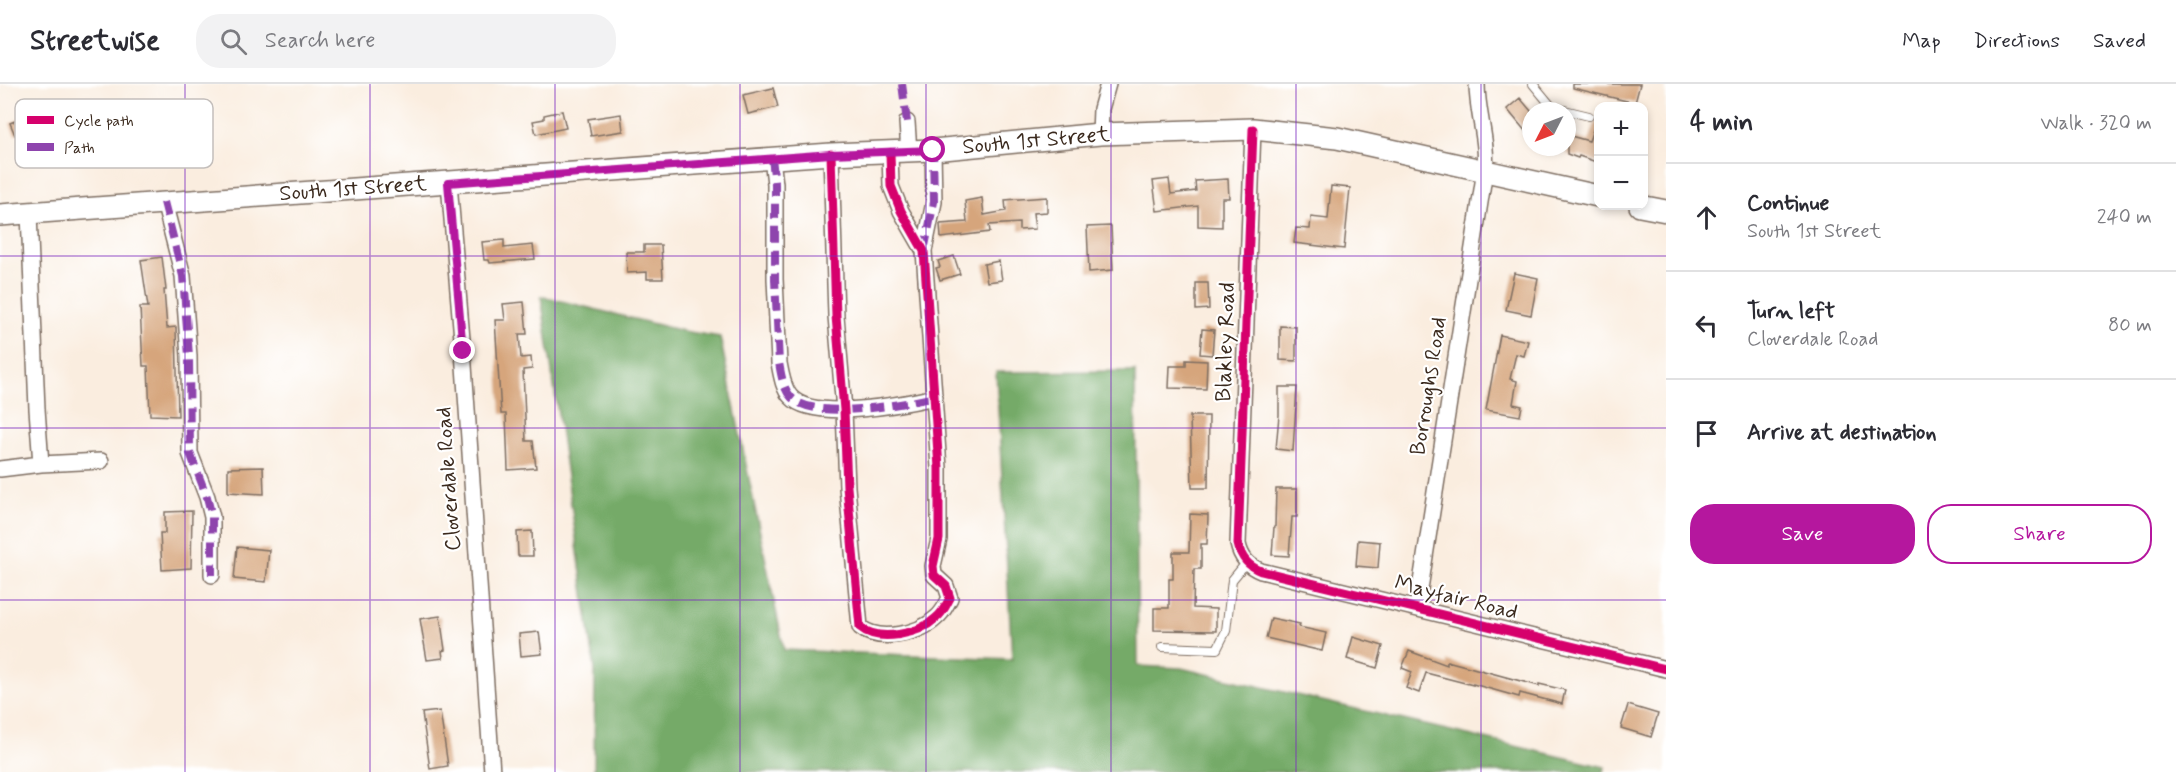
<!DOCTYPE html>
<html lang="en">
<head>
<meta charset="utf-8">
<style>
  :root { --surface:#fff; --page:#f2f2f3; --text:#2b2b33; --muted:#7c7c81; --line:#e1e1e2; --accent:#b5179e }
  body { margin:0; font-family:Mynerve,sans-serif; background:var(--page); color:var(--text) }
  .controls { position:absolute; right:18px; top:18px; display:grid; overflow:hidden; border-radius:12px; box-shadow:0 3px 9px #0003 }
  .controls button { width:54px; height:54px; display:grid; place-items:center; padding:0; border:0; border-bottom:2px solid var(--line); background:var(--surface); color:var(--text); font:30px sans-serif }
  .compass { position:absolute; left:1522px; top:18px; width:54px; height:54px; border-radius:50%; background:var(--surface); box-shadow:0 3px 9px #0003; rotate:228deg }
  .stop { position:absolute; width:18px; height:18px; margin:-14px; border:4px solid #b5179e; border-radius:50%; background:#fff }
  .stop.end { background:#b5179e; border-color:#fff; box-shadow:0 2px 6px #0008 }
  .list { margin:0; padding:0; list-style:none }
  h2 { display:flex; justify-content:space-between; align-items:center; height:78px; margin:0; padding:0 24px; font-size:26px }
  h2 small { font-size:20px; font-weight:400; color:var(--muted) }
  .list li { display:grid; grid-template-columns:39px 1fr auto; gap:18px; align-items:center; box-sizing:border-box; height:108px; padding:0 24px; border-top:2px solid var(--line) }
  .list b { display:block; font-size:22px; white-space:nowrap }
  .list p { margin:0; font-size:20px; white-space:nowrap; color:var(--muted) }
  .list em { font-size:20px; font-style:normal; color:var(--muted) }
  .actions { display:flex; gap:12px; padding:18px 24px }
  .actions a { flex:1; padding:14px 0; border:2px solid var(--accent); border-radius:24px; text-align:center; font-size:21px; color:var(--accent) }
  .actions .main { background:var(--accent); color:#fff }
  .icon { flex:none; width:33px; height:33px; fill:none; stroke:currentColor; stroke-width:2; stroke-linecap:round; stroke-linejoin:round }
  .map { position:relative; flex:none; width:1666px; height:688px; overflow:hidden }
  header { display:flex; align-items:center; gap:36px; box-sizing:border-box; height:84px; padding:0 30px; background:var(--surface); border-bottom:2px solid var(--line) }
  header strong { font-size:28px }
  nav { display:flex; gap:33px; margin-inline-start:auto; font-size:21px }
  .search { width:420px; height:54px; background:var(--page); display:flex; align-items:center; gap:15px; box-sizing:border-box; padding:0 21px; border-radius:24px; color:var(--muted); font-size:22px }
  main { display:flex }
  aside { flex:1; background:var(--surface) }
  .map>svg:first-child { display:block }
  .forest { fill:#74aa68; stroke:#586a43; stroke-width:1.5 }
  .building { fill:#d6a57b }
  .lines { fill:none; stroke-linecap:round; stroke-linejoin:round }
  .lane-casing { stroke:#7e6e62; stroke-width:10 }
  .street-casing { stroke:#7e6e62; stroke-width:18 }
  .secondary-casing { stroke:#7e6e62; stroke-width:24 }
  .lane { stroke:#fff; stroke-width:8 }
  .street { stroke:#fff; stroke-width:15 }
  .secondary { stroke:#fff; stroke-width:21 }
  .quiet { stroke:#8e44ad; stroke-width:8; stroke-dasharray:15 8; stroke-linecap:butt }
  .cycleway-casing { stroke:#fff; stroke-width:13 }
  .cycleway { stroke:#d6006c; stroke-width:9 }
  .route { stroke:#b5179e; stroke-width:8 }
  .grid { fill:none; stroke:#7b2cbf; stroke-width:1.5; stroke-opacity:0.55 }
  .labels { text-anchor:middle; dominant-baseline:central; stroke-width:4.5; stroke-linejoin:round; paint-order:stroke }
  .street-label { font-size:22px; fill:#3b2a1e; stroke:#fff }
  .key { fill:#fff; stroke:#c4bfbc; stroke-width:1.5 }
  .key-label { font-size:16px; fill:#3b2a1e }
</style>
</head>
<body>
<header>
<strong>Streetwise</strong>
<div class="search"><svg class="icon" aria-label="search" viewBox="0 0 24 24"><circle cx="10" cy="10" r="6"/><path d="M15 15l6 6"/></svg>Search here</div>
<nav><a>Map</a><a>Directions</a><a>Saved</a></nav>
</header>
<main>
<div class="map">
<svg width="1666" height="688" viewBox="0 0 1666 688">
  <rect width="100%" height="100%" fill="#fff"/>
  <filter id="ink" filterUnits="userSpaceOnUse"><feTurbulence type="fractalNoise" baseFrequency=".0167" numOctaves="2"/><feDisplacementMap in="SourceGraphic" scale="12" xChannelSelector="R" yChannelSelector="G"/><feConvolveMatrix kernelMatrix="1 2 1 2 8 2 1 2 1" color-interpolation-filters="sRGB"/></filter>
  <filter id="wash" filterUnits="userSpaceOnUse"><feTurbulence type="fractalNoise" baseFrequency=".008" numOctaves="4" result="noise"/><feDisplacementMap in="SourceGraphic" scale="24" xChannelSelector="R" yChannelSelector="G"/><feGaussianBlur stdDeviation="1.35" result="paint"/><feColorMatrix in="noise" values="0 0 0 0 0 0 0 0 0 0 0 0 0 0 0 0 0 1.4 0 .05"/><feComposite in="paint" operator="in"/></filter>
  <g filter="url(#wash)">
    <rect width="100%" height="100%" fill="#faeddf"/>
    <path class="forest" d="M541 212 683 247 720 253 784 566 1012 575 996 288 1135 287 1138 582 1181 584 1605 683 1604 688H594L595 586Z"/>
    <g id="blocks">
      <path class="building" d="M1573 0H1640L1635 19 1573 4Z
        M773 4 778 23 748 30 743 11Z
        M1520 14 1531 27V54L1507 25Z
        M562 27 566 44 536 50 533 37 544 35V31Z
        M621 30 623 47 591 52 588 35Z
        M25 33 29 45 15 51 10 39Z
        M1597 35H1599V79L1579 72 1578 74 1567 70V51L1589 57Z
        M1169 95 1171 110 1196 107 1195 97 1228 95 1229 114H1222V143L1198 142V122L1157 127 1153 97Z
        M1331 102 1350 104 1344 165 1294 159 1296 144 1310 145 1311 133 1328 135Z
        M1047 113V128L1033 129 1035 145 1019 146V139L989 141 990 148 941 154 940 140 967 138 965 117 982 114 984 131 1006 127 1005 116Z
        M1111 142 1113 186 1089 188 1087 143Z
        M504 156V164L533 161 535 175 490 179 489 176H484L482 158Z
        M644 161H661L663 195H647V188L627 189 626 168H644Z
        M954 172 960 190 940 196 936 184 940 183 938 177Z
        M162 173 166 206H164L167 244 176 243 178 332 150 331 148 282H143L140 223H148L141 176Z
        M999 177 1002 196 987 198 984 180Z
        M1514 189 1538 194 1531 231 1506 226Z
        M1196 199H1208L1209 225 1196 226Z
        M524 218 527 250H519L521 274 531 273 532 285 523 286 526 357H533L536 384 508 386 506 330H501L495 236H505L503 220Z
        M1280 242 1296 243V277L1280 276Z
        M1202 245 1214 246 1212 271 1200 270Z
        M1500 251 1528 257 1524 272 1516 270 1510 295 1517 297 1513 320 1522 322 1520 332 1486 326Z
        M1186 276 1207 277 1206 305 1169 304 1170 282H1186Z
        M1279 303H1297L1293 367 1276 365 1279 331Z
        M1190 332H1209L1208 404H1192Z
        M263 383 264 410 228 408V384Z
        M1276 405H1297V433H1292L1289 472 1272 471 1274 443H1275Z
        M192 427 191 484 162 486 160 449H165V428Z
        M1190 430 1208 431 1207 460H1201V485H1194L1193 524 1216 525V547L1154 546V524H1169V495H1173V468H1189Z
        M532 447 533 472H518L517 448Z
        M1358 456 1380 458 1378 484 1356 482Z
        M237 463 269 466 266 498 234 495Z
        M440 532 445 566 442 567 443 574 427 576 420 535Z
        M1271 534 1300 540 1299 543 1326 549 1322 567 1266 554Z
        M539 548 542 570 521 572 519 550Z
        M1353 553 1383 562 1377 584 1347 575Z
        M1409 567 1447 581V577L1539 602V600L1565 606 1562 620 1520 609 1519 613 1473 600V601L1426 589 1419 609 1406 604 1412 588 1402 584Z
        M1628 621 1658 630 1651 653 1621 644Z
        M440 627 448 682 430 685 422 629Z"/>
    </g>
  </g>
  <g filter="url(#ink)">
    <use href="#blocks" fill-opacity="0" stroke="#7e6e62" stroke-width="1.5"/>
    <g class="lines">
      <g class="lane-casing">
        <path id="lane" d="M1533 0 1552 23 1589 32
          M1162 563 1217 565 1226 547 1232 496 1246 479"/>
      </g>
      <g class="street-casing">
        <path id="street" d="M907 38 909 68
          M1253 45 1238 460C1241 474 1248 482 1261 487L1666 585
          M1100 50 1101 25 1108 0
          M831 70 836 232 844 326 847 403 860 543C879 559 919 550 936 534 943 529 946 521 950 514L946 502 934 491 933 482 939 455V384L924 167 901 127 891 102 890 69
          M772 74 775 100V195L779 279C781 289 783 305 791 313 814 338 904 320 935 313
          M449 99 463 267 492 688
          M164 118 183 192 189 272 190 369 207 413 212 433V491
          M29 129 37 325 41 380
          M924 167 934 118 933 66
          M0 385 41 380 101 377
          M1417 524 1485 86C1488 56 1477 30 1477 0"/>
      </g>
      <g class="secondary-casing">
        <path id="secondary" d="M1640 122 1666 127
          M0 131 831 70 933 66 1100 50 1253 45 1337 54 1598 112"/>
      </g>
      <use href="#lane" class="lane"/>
      <use href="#street" class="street"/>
      <use href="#secondary" class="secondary"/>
      <path class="quiet" d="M902 0 907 38
        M772 74 775 100V195L779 279C781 289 783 305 791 313 814 338 904 320 935 313
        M164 118 183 192 189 272 190 369 207 413 212 433V491
        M924 167 934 118 933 66"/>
      <g class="cycleway-casing">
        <path id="cycleway" d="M1253 45 1238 460C1241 474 1248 482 1261 487L1666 585
          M831 70 836 232 844 326 847 403 860 543C879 559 919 550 936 534 943 529 946 521 950 514L946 502 934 491 933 482 939 455V384L924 167 901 127 891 102 890 69"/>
      </g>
      <use href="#cycleway" class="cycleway"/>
    </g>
  </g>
  <g class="lines" filter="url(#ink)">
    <path class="route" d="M463 267 448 99 831 70 933 66"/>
  </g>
  <path class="grid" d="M185 0V688M370 0V688M555 0V688M740 0V688M926 0V688M1111 0V688M1296 0V688M1481 0V688M0 172H1666M0 344H1666M0 516H1666"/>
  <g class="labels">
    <g class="street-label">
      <text transform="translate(1036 57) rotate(-5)">South 1st Street</text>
      <text transform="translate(353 105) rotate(-4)">South 1st Street</text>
      <text transform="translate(1226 258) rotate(-88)">Blakley Road</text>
      <text transform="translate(1429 302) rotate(-81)">Borroughs Road</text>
      <text transform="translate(449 395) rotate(-94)">Cloverdale Road</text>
      <text transform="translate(1456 514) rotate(14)">Mayfair Road</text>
    </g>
  </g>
  <rect x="15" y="15" width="198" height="69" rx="9" class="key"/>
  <rect x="27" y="32" width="27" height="8" fill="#d6006c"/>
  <rect x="27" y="59" width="27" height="8" fill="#8e44ad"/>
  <g class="key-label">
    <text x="64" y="42">Cycle path</text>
    <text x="64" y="69">Path</text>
  </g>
</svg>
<div class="controls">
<button>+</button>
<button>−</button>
</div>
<svg class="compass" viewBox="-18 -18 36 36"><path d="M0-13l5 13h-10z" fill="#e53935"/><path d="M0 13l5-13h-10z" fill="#7c7c81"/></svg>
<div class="stop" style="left:933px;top:66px"></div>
<div class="stop end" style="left:463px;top:267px"></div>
</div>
<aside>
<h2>4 min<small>Walk · 320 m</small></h2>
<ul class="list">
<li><svg class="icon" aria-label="ahead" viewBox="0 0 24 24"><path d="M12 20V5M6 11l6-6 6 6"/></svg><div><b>Continue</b><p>South 1st Street</p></div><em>240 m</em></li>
<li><svg class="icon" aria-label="left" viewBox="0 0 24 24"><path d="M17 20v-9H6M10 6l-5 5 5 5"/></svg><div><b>Turn left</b><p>Cloverdale Road</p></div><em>80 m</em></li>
<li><svg class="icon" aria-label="arrive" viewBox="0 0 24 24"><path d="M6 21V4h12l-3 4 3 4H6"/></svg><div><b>Arrive at destination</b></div></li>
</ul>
<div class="actions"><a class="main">Save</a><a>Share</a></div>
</aside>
</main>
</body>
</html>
